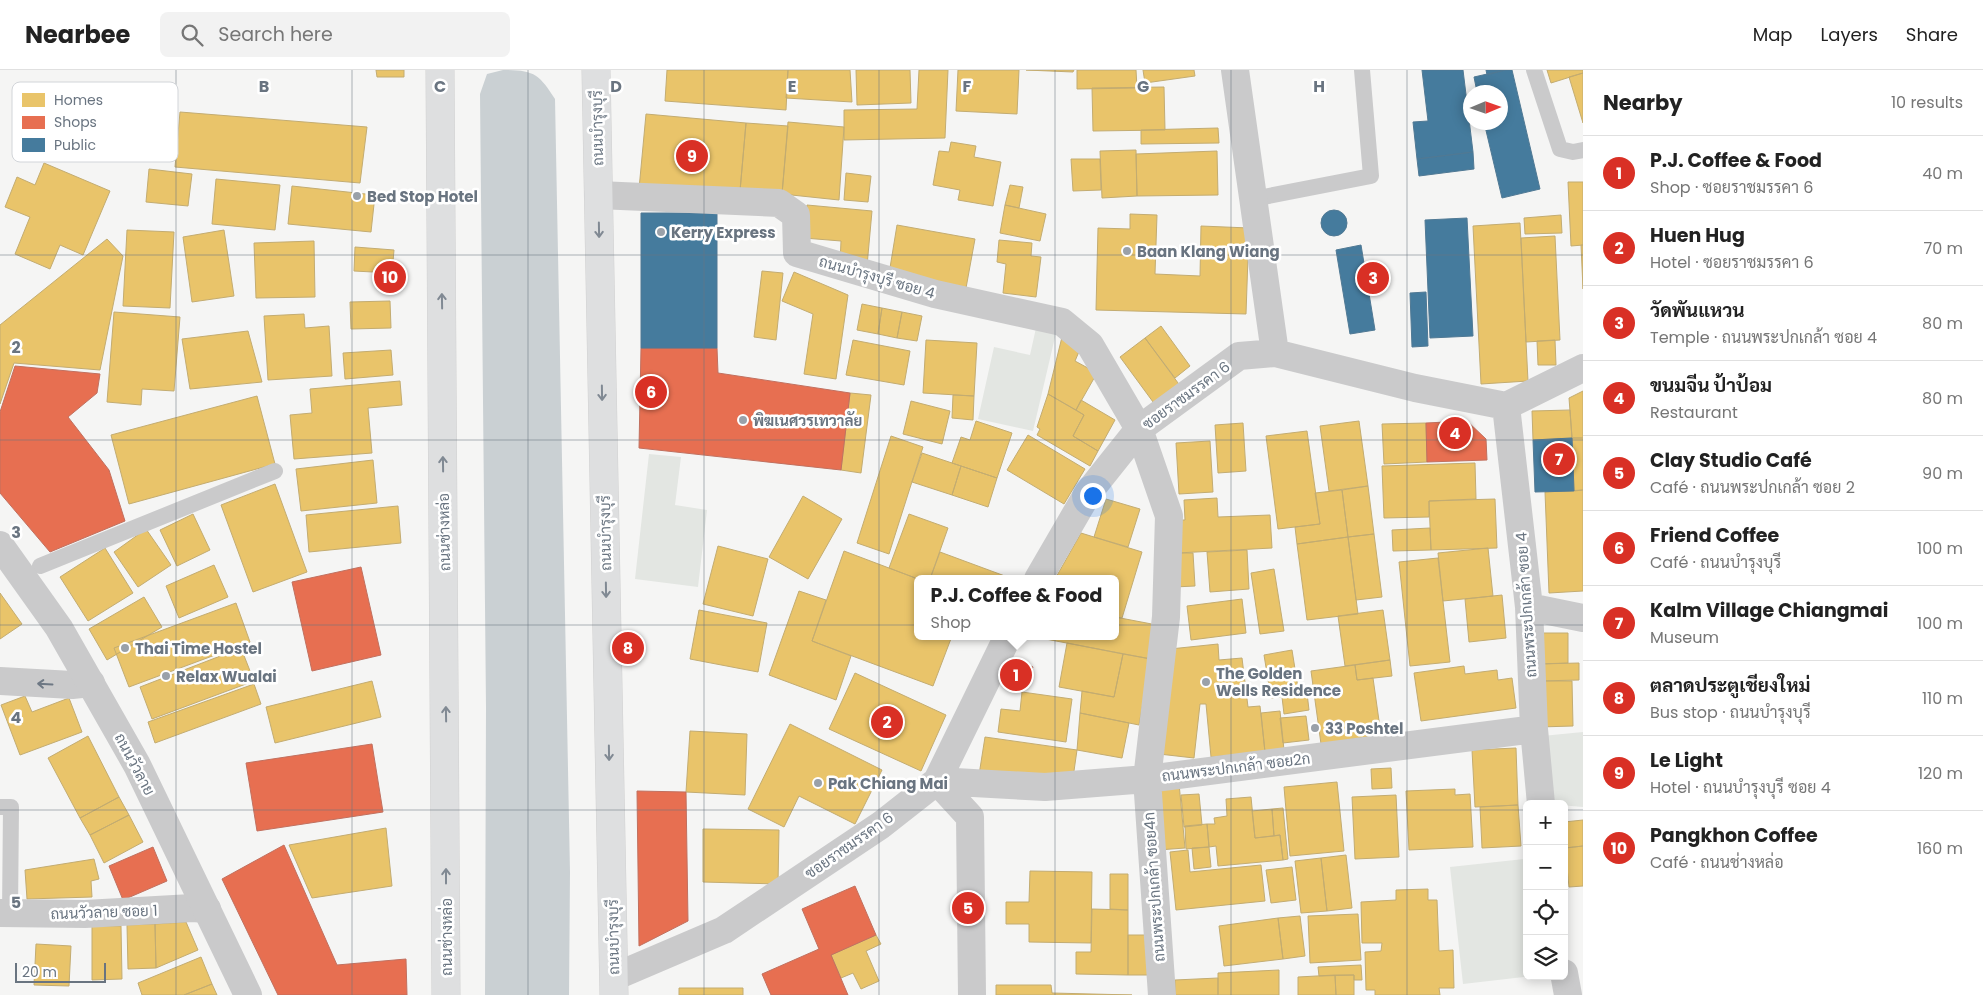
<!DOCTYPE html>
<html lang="en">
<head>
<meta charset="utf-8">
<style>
  :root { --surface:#fff; --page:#f2f2f2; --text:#222; --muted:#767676; --line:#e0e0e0; --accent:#d93025 }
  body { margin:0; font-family:Poppins,Sarabun,sans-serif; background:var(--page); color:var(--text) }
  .controls { position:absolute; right:15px; bottom:15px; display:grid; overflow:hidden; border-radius:8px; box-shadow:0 2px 12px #0003 }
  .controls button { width:45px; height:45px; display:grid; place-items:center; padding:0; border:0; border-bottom:1px solid var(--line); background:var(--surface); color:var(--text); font:25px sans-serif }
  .compass { position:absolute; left:1463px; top:15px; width:45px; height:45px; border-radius:50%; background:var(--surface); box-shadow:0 2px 12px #0003; rotate:88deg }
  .scale { position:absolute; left:15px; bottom:12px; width:91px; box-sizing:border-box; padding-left:5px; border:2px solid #697480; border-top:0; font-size:14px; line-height:18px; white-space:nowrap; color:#697480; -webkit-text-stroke:4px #fff; paint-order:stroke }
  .you { position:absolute; left:1092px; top:425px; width:18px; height:18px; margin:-12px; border:4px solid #fff; border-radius:50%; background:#1a73e8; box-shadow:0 0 0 8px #1a73e833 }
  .badge { display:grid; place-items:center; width:32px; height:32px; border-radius:50%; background:var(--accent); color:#fff; font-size:16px; font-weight:700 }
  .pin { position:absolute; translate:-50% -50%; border:2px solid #fff; box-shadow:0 1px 5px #0006 }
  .popup { position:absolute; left:914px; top:505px; width:205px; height:65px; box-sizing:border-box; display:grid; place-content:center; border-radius:8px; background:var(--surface); filter:drop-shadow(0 1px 4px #0005); font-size:16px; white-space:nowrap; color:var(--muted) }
  .popup b { font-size:19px; color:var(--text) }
  .popup::after { content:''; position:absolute; left:50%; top:100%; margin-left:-10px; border:10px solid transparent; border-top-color:var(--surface) }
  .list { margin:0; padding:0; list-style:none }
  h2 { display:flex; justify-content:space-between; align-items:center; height:65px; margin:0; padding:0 20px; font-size:21px }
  h2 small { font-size:16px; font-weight:400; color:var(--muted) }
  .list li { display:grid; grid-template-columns:32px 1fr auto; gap:15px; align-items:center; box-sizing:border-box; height:75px; padding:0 20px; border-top:1px solid var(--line) }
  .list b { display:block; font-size:19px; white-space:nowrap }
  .list p { margin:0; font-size:16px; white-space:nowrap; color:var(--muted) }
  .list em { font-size:16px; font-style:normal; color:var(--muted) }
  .icon { flex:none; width:28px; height:28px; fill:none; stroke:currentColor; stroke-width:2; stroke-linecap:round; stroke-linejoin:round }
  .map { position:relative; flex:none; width:1583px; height:925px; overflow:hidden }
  header { display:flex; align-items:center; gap:30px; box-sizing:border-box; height:70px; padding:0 25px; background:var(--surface); border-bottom:1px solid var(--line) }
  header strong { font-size:24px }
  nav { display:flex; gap:28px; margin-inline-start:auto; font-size:18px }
  .search { width:350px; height:45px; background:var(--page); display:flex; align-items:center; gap:12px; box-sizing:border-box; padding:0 18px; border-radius:8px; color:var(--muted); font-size:19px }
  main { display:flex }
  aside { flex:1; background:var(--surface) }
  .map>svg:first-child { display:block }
  .green { fill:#e3e6e2 }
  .water { fill:#cad0d3 }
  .homes { fill:#e9c46a; stroke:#c3ac71 }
  .shops { fill:#e76f51; stroke:#c1705f }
  .public { fill:#457b9d; stroke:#507994 }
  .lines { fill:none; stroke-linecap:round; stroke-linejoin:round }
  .secondary-casing { stroke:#d1d1d1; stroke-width:29 }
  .service { stroke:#cacacb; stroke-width:16 }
  .minor { stroke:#cacacb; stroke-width:28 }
  .tertiary { stroke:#cacacb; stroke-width:28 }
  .secondary { stroke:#dedfe0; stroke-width:28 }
  .oneway { stroke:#808993 }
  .oneway2 { stroke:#6e7884 }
  .grid { fill:none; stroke:#697480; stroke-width:1; stroke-opacity:0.55 }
  .poi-dot { fill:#9aa1a9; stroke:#fff; stroke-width:2 }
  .labels { text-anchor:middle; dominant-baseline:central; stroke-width:5; stroke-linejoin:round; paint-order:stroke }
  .street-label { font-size:15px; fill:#697480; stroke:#fff }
  .poi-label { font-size:15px; font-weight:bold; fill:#697480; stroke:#fff; text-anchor:start }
  .key { fill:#fff; stroke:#d2d5d9; stroke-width:1 }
  .key-label { font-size:14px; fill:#697480 }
  .grid-label { font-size:16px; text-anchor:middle; font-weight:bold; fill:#697480; stroke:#fff; stroke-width:5; stroke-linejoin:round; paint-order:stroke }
</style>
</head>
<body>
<header>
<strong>Nearbee</strong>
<div class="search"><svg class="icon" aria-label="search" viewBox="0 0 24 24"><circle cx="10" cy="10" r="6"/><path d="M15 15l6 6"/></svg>Search here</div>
<nav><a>Map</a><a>Layers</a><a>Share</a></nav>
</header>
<main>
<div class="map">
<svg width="1583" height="925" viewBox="0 0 1583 925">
  <rect width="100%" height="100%" fill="#f5f5f4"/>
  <path class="green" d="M1036 258 1056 263 1033 361 978 349 994 277 1030 285Z
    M649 384 681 387 675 435 707 440 698 517 635 509Z
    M1583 662V737L1547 734 1542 666Z
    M1524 789 1527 817V906H1533L1463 914 1450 797Z"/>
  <path class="water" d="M503 0C534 0 539 4 555 29L570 802 569 925H485L486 638 480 24 487 4Z"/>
  <path class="homes" d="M376 0H404V7H377Z
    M667 0H788L786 40 665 31Z
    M788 0H850L852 32 786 28Z
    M856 0H910L911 33 857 35Z
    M919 0H948L945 68 844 70V40L917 39Z
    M958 0H1019L1017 44 956 41Z
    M1026 0H1074L1073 2Z
    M1077 0H1136L1137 18 1077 19Z
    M1143 0H1194L1195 6 1145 13Z
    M1547 0H1583V3L1551 13Z
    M1583 3V53L1569 7Z
    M1164 17 1165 60 1093 61 1092 18Z
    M180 42 367 57 360 113 175 97Z
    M646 44 746 53 740 121 639 119Z
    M788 52 844 57 839 130 782 124Z
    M746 53 788 56 782 124 740 121Z
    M1218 58 1219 73 1141 74V60Z
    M951 72 976 76 974 87 1001 92 993 136 958 130 960 120 933 115 939 81 949 82Z
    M1136 80 1137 126 1102 128 1100 81Z
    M1217 81 1218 125 1137 126 1136 84Z
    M1071 89H1100L1101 120 1073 121Z
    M44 93 110 121 83 185 60 175 50 199 15 184 30 147 5 137 17 107 35 115Z
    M149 99 192 104 188 136 146 132Z
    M846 103 871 106 868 132 844 130Z
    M216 109 280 115 275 160 212 154Z
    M1568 112H1583V175L1571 176Z
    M1010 115 1023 117 1019 138 1005 135Z
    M292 116 375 125 371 162 288 154Z
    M807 135 872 141 867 196 840 194 841 171 804 168Z
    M1005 135 1046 144 1040 171 1000 163Z
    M1130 144 1157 145 1155 204 1200 206 1201 156 1249 158 1246 244 1096 240 1098 158 1130 159Z
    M1561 145 1562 163 1525 164 1524 148Z
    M1520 153 1528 311 1481 314 1473 156Z
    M897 155 975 169 966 218 889 204Z
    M127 160 174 162 170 238 123 236Z
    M224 160 234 226 192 232 183 167Z
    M1555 166 1560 270 1526 272 1521 168Z
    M107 169 123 186 100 300 14 293 0 334V255Z
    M999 170 1032 173 1031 186 1041 187 1036 227 1003 223 1006 194 997 192Z
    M314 171 315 227 256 228 254 173Z
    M1581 175H1583V219Z
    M355 177 394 180 392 203 354 201Z
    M762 201 783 203 776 270 754 267Z
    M794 202 848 225 836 309 804 304 813 244 782 231Z
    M390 231 391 258 351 259 350 232Z
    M862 234 882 238 878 264 857 260Z
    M882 238 902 242 897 268 878 264Z
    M114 242 180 247 174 321 142 319 141 335 107 332Z
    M902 242 922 246 917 271 897 268Z
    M304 244 305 258 329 256 332 306 268 310 264 246Z
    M1161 256 1190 296 1175 308 1145 268Z
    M248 261 262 312 190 319 182 269Z
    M1062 267 1081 277 1075 291 1097 303 1076 340 1048 324Z
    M1145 268 1181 317 1156 336 1120 287Z
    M853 270 910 281 904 315 846 305Z
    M926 270 977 273 974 326 923 323Z
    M1555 270 1556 295H1538L1537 271Z
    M391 280 393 305 345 309 343 283Z
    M400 311 402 335 368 338 372 383 294 389 290 345 312 343 310 319Z
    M1583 321V368H1572L1569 328Z
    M850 323 871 325 861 403 841 400Z
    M1048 324 1084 345 1073 366 1098 381 1090 396 1037 365 1040 359 1037 357Z
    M953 325 974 326 973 350 952 348Z
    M257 326 275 394 129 434 111 365Z
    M1081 330 1115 350 1098 381 1073 366 1084 345 1076 340Z
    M911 331 950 341 942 374 903 364Z
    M1570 340 1572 368 1533 370 1532 341Z
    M976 351 1012 363 997 408 952 393 961 367 970 370Z
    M1359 351 1368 416 1329 421 1320 356Z
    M1243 353 1246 401 1218 403 1215 355Z
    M1426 353 1427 392 1384 394 1382 354Z
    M1307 361 1320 454 1278 459 1266 366Z
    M1028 365 1085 399 1064 434 1007 400Z
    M891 366 923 377 889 484 857 473Z
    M1572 368H1583V420L1574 421Z
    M1210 371 1213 422 1179 424 1176 373Z
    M922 383 961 396 952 425 912 412Z
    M373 390 377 433 301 441 296 399Z
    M1475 393 1476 429 1429 431V447L1384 448 1382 396Z
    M961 396 997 408 988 437 952 425Z
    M275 414 307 502 253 522 221 435Z
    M1368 416 1374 464 1348 467 1342 420Z
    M1342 420 1348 467 1297 474 1295 457 1320 454 1315 423Z
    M1583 420V521L1549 523 1545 422Z
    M803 426 842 449 808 509 769 487Z
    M1217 428 1218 447 1270 445 1272 478 1177 483 1175 450H1185L1184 430Z
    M1106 429 1140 439 1128 477 1094 467Z
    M1495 429 1497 478 1431 480 1429 431Z
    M398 436 401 473 309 482 306 445Z
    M193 444 210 480 177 496 160 460Z
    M909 444 948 458 930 509H918L889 498Z
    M1430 458 1431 480 1393 481 1392 460Z
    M146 459 171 495 138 517 114 482Z
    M1081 463 1142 482 1122 548 1115 547V509H1055Z
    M1374 464 1382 527 1356 530 1348 467Z
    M1348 467 1358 544 1307 550 1297 474Z
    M718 476 768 489 753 546 703 534Z
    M105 478 133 523 88 551 60 507Z
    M1488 478 1493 526 1443 531 1438 483Z
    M1247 480 1249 519 1210 522 1207 482Z
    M844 481 918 509 917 566H952L933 616 812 571Z
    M940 482 1013 509H930Z
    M1177 483H1193L1195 516 1174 517Z
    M1438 488 1450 592 1410 596 1399 492Z
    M214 495 228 527 179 548 166 516Z
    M1274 499 1284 561 1260 564 1251 503Z
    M799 521 826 530 812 571 851 586 836 630 769 605Z
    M0 523 22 554 0 569Z
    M1502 525 1506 568 1469 572 1465 529Z
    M144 527 162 557 107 590 89 559Z
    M1242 529 1246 563 1191 570 1187 536Z
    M236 533 250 572 129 617 114 578Z
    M699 540 767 553 758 602 690 589Z
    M1383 540 1390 590 1345 596 1338 546Z
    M1115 547 1157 555 1151 589 1035 567 1115 566Z
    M1537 563H1568V593L1538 594Z
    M1067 573 1123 584 1114 627 1059 617Z
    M1218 574 1219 590 1242 588 1248 637 1260 636 1265 682 1211 687 1206 634H1200L1194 688 1159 684 1170 579Z
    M241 578 254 611 152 649 140 617Z
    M1292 580 1299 624 1271 628 1264 585Z
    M1123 584 1151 589 1139 655 1080 643 1082 621 1114 627Z
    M1390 590 1392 606 1357 610 1355 595Z
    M1579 593V610L1538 611V594Z
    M1355 595 1357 610 1373 608 1381 665 1321 674 1311 601Z
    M1464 596 1465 604 1497 600 1498 610 1512 608 1516 638 1421 651 1414 603Z
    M855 603 946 645 921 701 829 659Z
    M372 611 381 647 275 673 266 637Z
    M1538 611H1572L1573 656 1539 657Z
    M254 614 261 634 155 673 148 652Z
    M1022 622 1072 629 1066 672 998 662 1001 639 1020 641Z
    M1307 623 1309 640 1284 644 1282 627Z
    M25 626 32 642 69 628 82 662 20 685 1 635Z
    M1280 641 1284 680 1265 682 1261 643Z
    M1080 643 1129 653 1122 688 1077 680Z
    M1306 646 1309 670 1283 673 1280 648Z
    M790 654 882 700 855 754 799 726 784 757 748 739Z
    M690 661 747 664 745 725 686 722Z
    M88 666 119 727 80 748 48 688Z
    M985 667 1077 680 1073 708 979 705Z
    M1516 678 1518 735 1475 737 1472 680Z
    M1391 698 1392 718 1372 719 1371 699Z
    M1337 712 1344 781 1290 786 1284 717Z
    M1179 713 1185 778 1158 780 1159 715Z
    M1455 719V725L1470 724 1473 777 1409 780 1406 721Z
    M1199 724 1202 755 1184 757 1181 725Z
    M1396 725 1399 787 1355 789 1352 727Z
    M119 727 129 745 90 765 80 748Z
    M1251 727 1255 768 1280 765 1283 790 1218 796 1216 776 1209 777 1207 754H1215L1214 748 1227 746 1226 729Z
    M1518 735 1521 776 1482 778 1480 737Z
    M1283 738 1288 789 1283 790 1280 765 1274 766 1272 739Z
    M1272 739 1274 766 1255 768 1252 741Z
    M129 745 143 772 104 793 90 765Z
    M1583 750V776L1565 778 1564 752Z
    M1207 754 1209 777 1186 779 1185 756Z
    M386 758 392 816 312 828 289 775Z
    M703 759 779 760 778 814 703 812Z
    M1583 776V816L1569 817 1565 778Z
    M1209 777 1211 797 1194 799 1192 778Z
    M1188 780 1190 802 1261 795 1265 831 1176 840 1170 782Z
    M1346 785 1352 838 1327 841 1321 788Z
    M1321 788 1327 841 1301 843 1295 791Z
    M94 789 99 809 91 811 92 827 27 829 25 800Z
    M1292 797 1296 830 1271 833 1266 800Z
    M1030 801 1092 802 1091 873 1029 872V854H1006V832H1029Z
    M1110 804H1128V840L1110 839Z
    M1428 819V830H1437L1439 881 1453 880 1454 918H1439L1440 925H1375V920H1366L1365 882 1381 881 1382 873H1362L1361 832 1396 830V820Z
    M1092 839 1128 840V905L1076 904V882H1091Z
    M1358 844 1361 890 1310 893 1308 846Z
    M1300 846 1305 886 1283 889 1278 848Z
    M1278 848 1283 889 1224 896 1219 856Z
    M186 852 198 880 156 898 155 854Z
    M155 854 156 898 128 899 127 855Z
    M92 856H121L122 909 92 910Z
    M876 865 881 874 866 881 879 911 861 919 853 903 841 908 831 885Z
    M1128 865H1150V905H1128Z
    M36 874 71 876 69 916 34 915Z
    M201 887 212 914 184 925H142L138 913Z
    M1361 895 1362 910H1354V905L1319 906 1318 897Z
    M1279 900V925H1218V903Z
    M1335 905 1336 925H1298V907Z
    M1335 905H1354V925H1336Z
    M1218 908V925H1175V910Z
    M212 914 217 925H184Z
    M996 915H1051L1052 923 1132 925H996Z
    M679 918H743V925H679Z"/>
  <path class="shops" d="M641 278H717L718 303 850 323 841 400 639 378Z
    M15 296 100 304 97 323 68 347 109 400 125 451 50 482 0 423V342Z
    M1467 351 1486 369 1487 390 1427 392 1426 353Z
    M361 497 381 585 312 601 292 512Z
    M1013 589 1033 597 1022 622 1002 614Z
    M372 674 383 742 257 761 246 693Z
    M637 721 686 722 688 851 639 876Z
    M284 775 337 895 406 889 407 925H278L222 809Z
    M153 777 167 811 123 830 109 796Z
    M855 816 876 865 831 885 848 925H771L762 904 819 879 802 839Z"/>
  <path class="public" d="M1422 0H1463L1473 82 1417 89 1413 52 1428 51Z
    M1486 0H1505L1487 5Z
    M1505 0H1512L1540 119 1502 128 1484 52H1500V22H1477L1474 7Z
    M1473 82 1474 99 1419 106 1417 89Z
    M1321 153a13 13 0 1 1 26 0a13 13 0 1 1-26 0Z
    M641 143H717V278H641Z
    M1467 148 1473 266 1430 268 1425 150Z
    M1361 175 1375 260 1350 264 1336 180Z
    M1426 222 1428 276 1412 277 1410 223Z
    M1572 368 1574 421 1535 422 1533 370Z"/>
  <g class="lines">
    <g class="secondary-casing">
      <path id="secondary" d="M440 0 446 925
        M596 0 614 925"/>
    </g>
    <path class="service" d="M1534 0 1560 79 1573 82 1583 80
      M1253 129 1371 106 1362 0
      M40 496 275 401
      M0 737H11L10 843"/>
    <path class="minor" d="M1235 0 1275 283
      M598 125 779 133 796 145 797 183 935 224 1062 252 1090 275 1139 359 1169 446 1166 547 1147 709 1162 925
      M1506 336 1529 537 1534 659 1541 734
      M1038 509 1088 423 1139 359 1239 286 1275 283 1415 318 1506 336 1583 298
      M1529 537 1583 548
      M0 611 72 615 91 613
      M937 711 1045 717 1147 709 1534 659
      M937 711 970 747 972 925
      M0 843 85 844 192 838 207 839
      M1564 903 1568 925
      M614 907 724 860 881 755 937 711 1008 566"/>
    <path class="tertiary" d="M0 475 59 558 137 695 248 925"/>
    <use href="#secondary" class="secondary"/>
  </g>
  <defs><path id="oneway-shaft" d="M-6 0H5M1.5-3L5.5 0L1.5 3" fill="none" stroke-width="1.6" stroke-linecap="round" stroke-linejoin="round" transform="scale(1.25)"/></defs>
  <g class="oneway">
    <use href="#oneway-shaft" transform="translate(599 160) rotate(89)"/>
    <use href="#oneway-shaft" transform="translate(442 231) rotate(-91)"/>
    <use href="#oneway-shaft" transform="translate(602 323) rotate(89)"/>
    <use href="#oneway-shaft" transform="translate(443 394) rotate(-91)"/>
    <use href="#oneway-shaft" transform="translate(606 520) rotate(89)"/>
    <use href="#oneway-shaft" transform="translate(446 644) rotate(-91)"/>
    <use href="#oneway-shaft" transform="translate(609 683) rotate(89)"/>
    <use href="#oneway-shaft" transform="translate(446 806) rotate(-90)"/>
  </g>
  <use class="oneway2" href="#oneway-shaft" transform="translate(45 614) rotate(-177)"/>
  <path class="grid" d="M176 0V925M352 0V925M528 0V925M704 0V925M879 0V925M1055 0V925M1231 0V925M1407 0V925M0 185H1583M0 370H1583M0 555H1583M0 740H1527M1564 740H1583"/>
  <g class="poi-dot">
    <circle cx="357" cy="126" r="5"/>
    <circle cx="661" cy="162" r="5"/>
    <circle cx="1127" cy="181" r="5"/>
    <circle cx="743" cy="350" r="5"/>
    <circle cx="125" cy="578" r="5"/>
    <circle cx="166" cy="606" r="5"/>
    <circle cx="1206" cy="612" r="5"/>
    <circle cx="1315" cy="658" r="5"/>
    <circle cx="818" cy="713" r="5"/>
  </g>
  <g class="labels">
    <g class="street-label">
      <text transform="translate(597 58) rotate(-91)">ถนนบำรุงบุรี</text>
      <text transform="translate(877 207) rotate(16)">ถนนบำรุงบุรี ซอย 4</text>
      <text transform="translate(1186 325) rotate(-36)">ซอยราชมรรคา 6</text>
      <text transform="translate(444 462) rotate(-91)">ถนนช่างหล่อ</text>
      <text transform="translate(605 463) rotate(-91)">ถนนบำรุงบุรี</text>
      <text transform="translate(1526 535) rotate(-94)">ถนนพระปกเกล้า ซอย 4</text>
      <text transform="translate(135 694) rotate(62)">ถนนวัวลาย</text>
      <text transform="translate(1236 697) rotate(-7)">ถนนพระปกเกล้า ซอย2ก</text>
      <text transform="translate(849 775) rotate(-35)">ซอยราชมรรคา 6</text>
      <text transform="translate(1154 817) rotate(-94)">ถนนพระปกเกล้า ซอย4ก</text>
      <text transform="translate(104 842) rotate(-2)">ถนนวัวลาย ซอย 1</text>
      <text transform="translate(446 867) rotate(-90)">ถนนช่างหล่อ</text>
      <text transform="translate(613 867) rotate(-91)">ถนนบำรุงบุรี</text>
    </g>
    <g class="poi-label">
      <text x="367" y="126">Bed Stop Hotel</text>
      <text x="671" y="162">Kerry Express</text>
      <text x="1137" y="181">Baan Klang Wiang</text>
      <text x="753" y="350">พิฆเนศวรเทวาลัย</text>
      <text x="135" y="578">Thai Time Hostel</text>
      <text x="1216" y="603">The Golden<tspan x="1216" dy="17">Wells Residence</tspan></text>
      <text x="176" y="606">Relax Wualai</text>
      <text x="1325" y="658">33 Poshtel</text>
      <text x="828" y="713">Pak Chiang Mai</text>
    </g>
  </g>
  <rect x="12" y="12" width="166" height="80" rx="8" class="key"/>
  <rect x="22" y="23" width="23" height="14" fill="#e9c46a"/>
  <rect x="22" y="46" width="23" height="13" fill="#e76f51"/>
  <rect x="22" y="68" width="23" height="14" fill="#457b9d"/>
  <g class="key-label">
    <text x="54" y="35">Homes</text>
    <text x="54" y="57">Shops</text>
    <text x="54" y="80">Public</text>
  </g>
  <g class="grid-label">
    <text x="264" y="22">B</text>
    <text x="440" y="22">C</text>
    <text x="616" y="22">D</text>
    <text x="792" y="22">E</text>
    <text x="967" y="22">F</text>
    <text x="1143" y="22">G</text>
    <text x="1319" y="22">H</text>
    <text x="16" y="283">2</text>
    <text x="16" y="468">3</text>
    <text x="16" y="653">4</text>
    <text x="16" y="838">5</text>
  </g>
</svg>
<div class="controls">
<button>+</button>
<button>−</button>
<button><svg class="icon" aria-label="locate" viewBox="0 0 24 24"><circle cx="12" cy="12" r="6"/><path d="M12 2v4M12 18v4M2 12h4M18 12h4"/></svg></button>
<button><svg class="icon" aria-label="layers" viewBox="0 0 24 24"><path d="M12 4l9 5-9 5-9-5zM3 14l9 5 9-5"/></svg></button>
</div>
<svg class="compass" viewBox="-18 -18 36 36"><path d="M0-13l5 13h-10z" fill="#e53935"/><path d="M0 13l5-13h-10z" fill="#767676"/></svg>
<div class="scale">20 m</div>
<div class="you"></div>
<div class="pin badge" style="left:1016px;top:605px">1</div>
<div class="popup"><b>P.J. Coffee &amp; Food</b>Shop</div>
<div class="pin badge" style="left:887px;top:652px">2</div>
<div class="pin badge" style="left:1373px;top:208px">3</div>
<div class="pin badge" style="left:1455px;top:363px">4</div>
<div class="pin badge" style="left:968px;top:838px">5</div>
<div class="pin badge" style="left:651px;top:322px">6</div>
<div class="pin badge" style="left:1559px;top:389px">7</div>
<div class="pin badge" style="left:628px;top:578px">8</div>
<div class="pin badge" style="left:692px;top:86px">9</div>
<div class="pin badge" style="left:390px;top:207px">10</div>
</div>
<aside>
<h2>Nearby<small>10 results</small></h2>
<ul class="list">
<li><span class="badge">1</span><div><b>P.J. Coffee &amp; Food</b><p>Shop · ซอยราชมรรคา 6</p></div><em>40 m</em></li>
<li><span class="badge">2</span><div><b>Huen Hug</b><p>Hotel · ซอยราชมรรคา 6</p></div><em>70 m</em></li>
<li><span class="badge">3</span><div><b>วัดพันแหวน</b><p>Temple · ถนนพระปกเกล้า ซอย 4</p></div><em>80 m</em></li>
<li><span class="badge">4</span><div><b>ขนมจีน ป้าป้อม</b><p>Restaurant</p></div><em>80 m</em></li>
<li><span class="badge">5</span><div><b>Clay Studio Café</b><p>Café · ถนนพระปกเกล้า ซอย 2</p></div><em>90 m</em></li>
<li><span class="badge">6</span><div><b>Friend Coffee</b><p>Café · ถนนบำรุงบุรี</p></div><em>100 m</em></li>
<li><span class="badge">7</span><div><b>Kalm Village Chiangmai</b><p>Museum</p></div><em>100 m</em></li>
<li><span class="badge">8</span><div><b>ตลาดประตูเชียงใหม่</b><p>Bus stop · ถนนบำรุงบุรี</p></div><em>110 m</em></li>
<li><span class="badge">9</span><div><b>Le Light</b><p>Hotel · ถนนบำรุงบุรี ซอย 4</p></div><em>120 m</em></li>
<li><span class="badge">10</span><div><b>Pangkhon Coffee</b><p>Café · ถนนช่างหล่อ</p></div><em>160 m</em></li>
</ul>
</aside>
</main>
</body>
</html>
